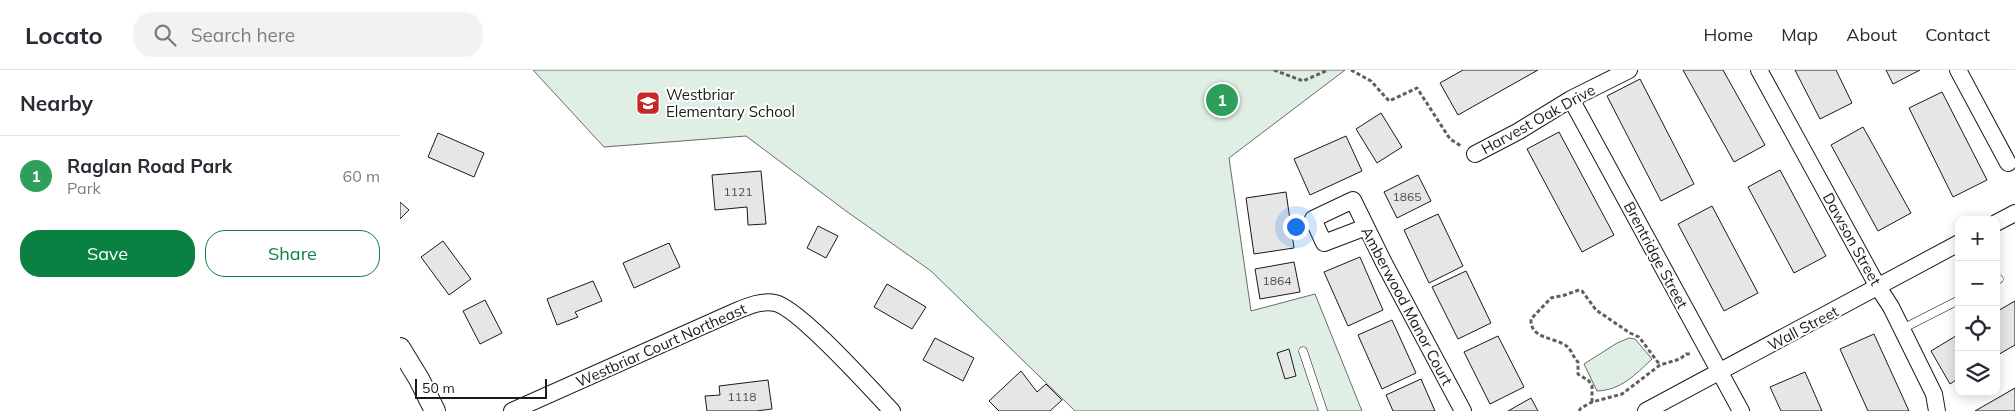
<!DOCTYPE html>
<html lang="en">
<head>
<meta charset="utf-8">
<style>
  :root { --surface:#fff; --page:#f2f2f3; --text:#2b2b33; --muted:#7c7c81; --line:#e1e1e2; --accent:#0b8043 }
  body { margin:0; font-family:Mulish,sans-serif; background:var(--page); color:var(--text) }
  .controls { position:absolute; right:15px; bottom:15px; display:grid; overflow:hidden; border-radius:10px; box-shadow:0 2px 12px #0003 }
  .controls button { width:45px; height:45px; display:grid; place-items:center; padding:0; border:0; border-bottom:1px solid var(--line); background:var(--surface); color:var(--text); font:25px sans-serif }
  .scale { position:absolute; left:15px; bottom:12px; width:132px; box-sizing:border-box; padding-left:5px; border:2px solid #1a1a1a; border-top:0; font-size:14px; line-height:18px; white-space:nowrap; color:#1a1a1a; -webkit-text-stroke:4px #fff; paint-order:stroke }
  .you { position:absolute; left:895px; top:156px; width:18px; height:18px; margin:-12px; border:4px solid #fff; border-radius:50%; background:#1a73e8; box-shadow:0 0 0 8px #1a73e833 }
  .badge { display:grid; place-items:center; width:32px; height:32px; border-radius:50%; background:var(--accent); color:#fff; font-size:16px; font-weight:700 }
  .pin { position:absolute; translate:-50% -50%; border:2px solid #fff; box-shadow:0 1px 5px #0006 }
  .list { margin:0; padding:0; list-style:none }
  h2 { display:flex; justify-content:space-between; align-items:center; height:65px; margin:0; padding:0 20px; font-size:21px }
  h2 small { font-size:16px; font-weight:400; color:var(--muted) }
  .list li { display:grid; grid-template-columns:32px 1fr auto; gap:15px; align-items:center; box-sizing:border-box; height:80px; padding:0 20px; border-top:1px solid var(--line) }
  .list b { display:block; font-size:19px; white-space:nowrap }
  .list p { margin:0; font-size:16px; white-space:nowrap; color:var(--muted) }
  .list em { font-size:16px; font-style:normal; color:var(--muted) }
  .actions { display:flex; gap:10px; padding:15px 20px }
  .actions a { flex:1; padding:11px 0; border:1px solid var(--accent); border-radius:20px; text-align:center; font-size:18px; color:var(--accent) }
  .actions .main { background:var(--accent); color:#fff }
  .icon { flex:none; width:28px; height:28px; fill:none; stroke:currentColor; stroke-width:2; stroke-linecap:round; stroke-linejoin:round }
  .map { position:relative; flex:none; width:1615px; height:341px; overflow:hidden }
  header { display:flex; align-items:center; gap:30px; box-sizing:border-box; height:70px; padding:0 25px; background:var(--surface); border-bottom:1px solid var(--line) }
  header strong { font-size:24px }
  nav { display:flex; gap:28px; margin-inline-start:auto; font-size:18px }
  .search { width:350px; height:45px; background:var(--page); display:flex; align-items:center; gap:12px; box-sizing:border-box; padding:0 18px; border-radius:20px; color:var(--muted); font-size:19px }
  main { display:flex }
  aside { flex:1; background:var(--surface) }
  .map>svg:first-child { display:block }
  .green { fill:#e0efe3; stroke:#6a6a6a }
  .building { fill:#e6e6e6; stroke:#1a1a1a }
  .lines { fill:none; stroke-linecap:round; stroke-linejoin:round }
  .service-casing { stroke:#1a1a1a; stroke-width:9 }
  .minor-casing { stroke:#1a1a1a; stroke-width:18 }
  .tertiary-casing { stroke:#1a1a1a; stroke-width:22 }
  .path { stroke:#5f5f5f; stroke-width:3; stroke-dasharray:4 2.5; stroke-linecap:butt }
  .service { stroke:#fff; stroke-width:8 }
  .minor { stroke:#fff; stroke-width:16 }
  .tertiary { stroke:#fff; stroke-width:20 }
  .labels { text-anchor:middle; dominant-baseline:central; stroke-width:4; stroke-linejoin:round; paint-order:stroke }
  .number-label { font-size:12px; fill:#4d4d4d }
  .poi-label { font-size:15px; fill:#1a1a1a; stroke:#fff; text-anchor:start }
  .street-label { font-size:15px; fill:#1a1a1a; stroke:#fff }
</style>
</head>
<body>
<header>
<strong>Locato</strong>
<div class="search"><svg class="icon" aria-label="search" viewBox="0 0 24 24"><circle cx="10" cy="10" r="6"/><path d="M15 15l6 6"/></svg>Search here</div>
<nav><a>Home</a><a>Map</a><a>About</a><a>Contact</a></nav>
</header>
<main>
<aside>
<h2>Nearby<small></small></h2>
<ul class="list">
<li><span class="badge" style="background:#2e9e5b">1</span><div><b>Raglan Road Park</b><p>Park</p></div><em>60 m</em></li>
</ul>
<div class="actions"><a class="main">Save</a><a>Share</a></div>
</aside>
<div class="map">
<svg width="1615" height="341" viewBox="0 0 1615 341">
  <rect width="100%" height="100%" fill="#fff"/>
  <path class="green" d="M133 0H945L829 88 851 241 915 224 962 341H675L531 201 446 141 346 66 204 77Z
    M1229 268 1235 269 1252 289C1235 305 1221 320 1197 321L1184 294 1217 273Z"/>
  <path class="building" d="M1063 0H1138L1058 45 1040 13Z
    M1283 0H1323L1365 75 1334 92Z
    M1395 0H1436L1452 33 1420 49Z
    M1486 0H1520L1493 14Z
    M1240 9 1294 114 1261 131 1207 26Z
    M1542 22 1587 110 1553 127 1509 38Z
    M981 43 1002 77 977 93 956 59Z
    M1463 57 1511 143 1478 161 1431 75Z
    M1159 62 1214 165 1182 182 1127 79Z
    M38 63 84 83 74 107 28 87Z
    M946 66 962 101 910 125 894 89Z
    M1380 100 1426 186 1394 203 1348 117Z
    M361 101 366 154 348 155 347 137 315 140 312 105Z
    M1018 105 1031 131 997 148 984 122Z
    M886 122 894 178 854 184 846 128Z
    M0 132 9 140 0 149Z
    M1312 136 1358 223 1324 241 1278 154Z
    M1038 144 1063 196 1029 213 1004 160Z
    M418 156 438 166 426 188 407 178Z
    M43 171 71 209 49 225 21 187Z
    M269 173 280 197 234 218 223 193Z
    M960 187 983 240 948 256 924 202Z
    M894 192 900 222 860 229 855 199Z
    M1066 201 1091 253 1058 269 1032 217Z
    M193 211 202 231 175 242 178 247 157 255 147 229Z
    M487 214 526 237 512 259 474 237Z
    M85 230 102 263 80 274 63 241Z
    M1615 231V275L1596 286V242Z
    M992 250 1016 303 982 319 958 265Z
    M1474 264 1509 341H1468L1440 279Z
    M1559 264V308L1550 314 1531 281Z
    M1098 266 1124 317 1090 334 1064 282Z
    M535 268 574 288 563 311 523 290Z
    M889 279 896 306 885 309 877 283Z
    M621 301 637 322 646 314 662 330 650 341H599L589 331Z
    M1405 302 1422 341H1381L1370 317Z
    M1021 309 1035 341H993L986 325Z
    M368 310 372 339 356 341H307L305 326 320 325 319 316Z
    M1615 318V341H1575Z
    M1131 328 1138 341H1108Z"/>
  <g class="lines">
    <g class="service-casing">
      <path id="service" d="M1596 211 1599 209
        M1502 259 1559 230
        M903 281 923 341"/>
    </g>
    <g class="minor-casing">
      <path id="minor" d="M1359 0 1478 217 1491 237 1534 324 1537 341
        M1558 0 1608 93
        M1171 29 1341 341
        M1075 84 1119 61 1171 29 1229 0
        M1596 153 1615 143
        M966 157 924 173 913 149 953 130 984 193 1063 341
        M112 341 334 242C346 237 361 230 375 233 399 238 471 319 492 341
        M1246 341 1559 173"/>
    </g>
    <g class="tertiary-casing">
      <path id="tertiary" d="M0 278 19 309 35 341"/>
    </g>
    <path class="path" d="M874 0 903 11 928 0
      M951 0 971 11 989 31 1017 18 1050 69 1061 76
      M1192 332V316L1189 311 1178 304V292C1172 286 1171 277 1163 274 1151 267 1130 268 1131 249L1151 228 1165 225 1179 220 1182 221 1196 240 1230 263 1239 267 1260 295
      M1179 341 1181 338 1192 332 1222 324 1260 295 1280 289 1286 284H1291"/>
    <use href="#service" class="service"/>
    <use href="#minor" class="minor"/>
    <use href="#tertiary" class="tertiary"/>
  </g>
  <defs>
    <g id="school-square" transform="scale(1.25)"><rect x="-9" y="-9" width="18" height="18" rx="4" fill="#c62828" stroke="#fff"/><path d="M0-5L7-2L0 1L-7-2ZM-4 1L0 2.5L4 1V4Q0 6-4 4Z" fill="#fff"/></g>
  </defs>
  <g fill-rule="evenodd">
    <use href="#school-square" x="248" y="33"/>
  </g>
  <g class="labels">
    <g class="number-label">
      <text x="338" y="121">1121</text>
      <text x="1007" y="126">1865</text>
      <text x="877" y="210">1864</text>
      <text x="342" y="326">1118</text>
    </g>
    <g class="poi-label">
      <text x="266" y="24">Westbriar<tspan x="266" dy="17">Elementary School</tspan></text>
    </g>
    <g class="street-label">
      <text transform="translate(1138 49) rotate(-29)">Harvest Oak Drive</text>
      <text transform="translate(1452 169) rotate(61)">Dawson Street</text>
      <text transform="translate(1256 185) rotate(62)">Brentridge Street</text>
      <text transform="translate(1007 236) rotate(62)">Amberwood Manor Court</text>
      <text transform="translate(1403 258) rotate(-28)">Wall Street</text>
      <text transform="translate(261 275) rotate(-24)">Westbriar Court Northeast</text>
    </g>
  </g>
</svg>
<div class="controls">
<button>+</button>
<button>−</button>
<button><svg class="icon" aria-label="locate" viewBox="0 0 24 24"><circle cx="12" cy="12" r="6"/><path d="M12 2v4M12 18v4M2 12h4M18 12h4"/></svg></button>
<button><svg class="icon" aria-label="layers" viewBox="0 0 24 24"><path d="M12 4l9 5-9 5-9-5zM3 14l9 5 9-5"/></svg></button>
</div>
<div class="scale">50 m</div>
<div class="you"></div>
<div class="pin badge" style="left:822px;top:30px;background:#2e9e5b">1</div>
</div>
</main>
</body>
</html>
